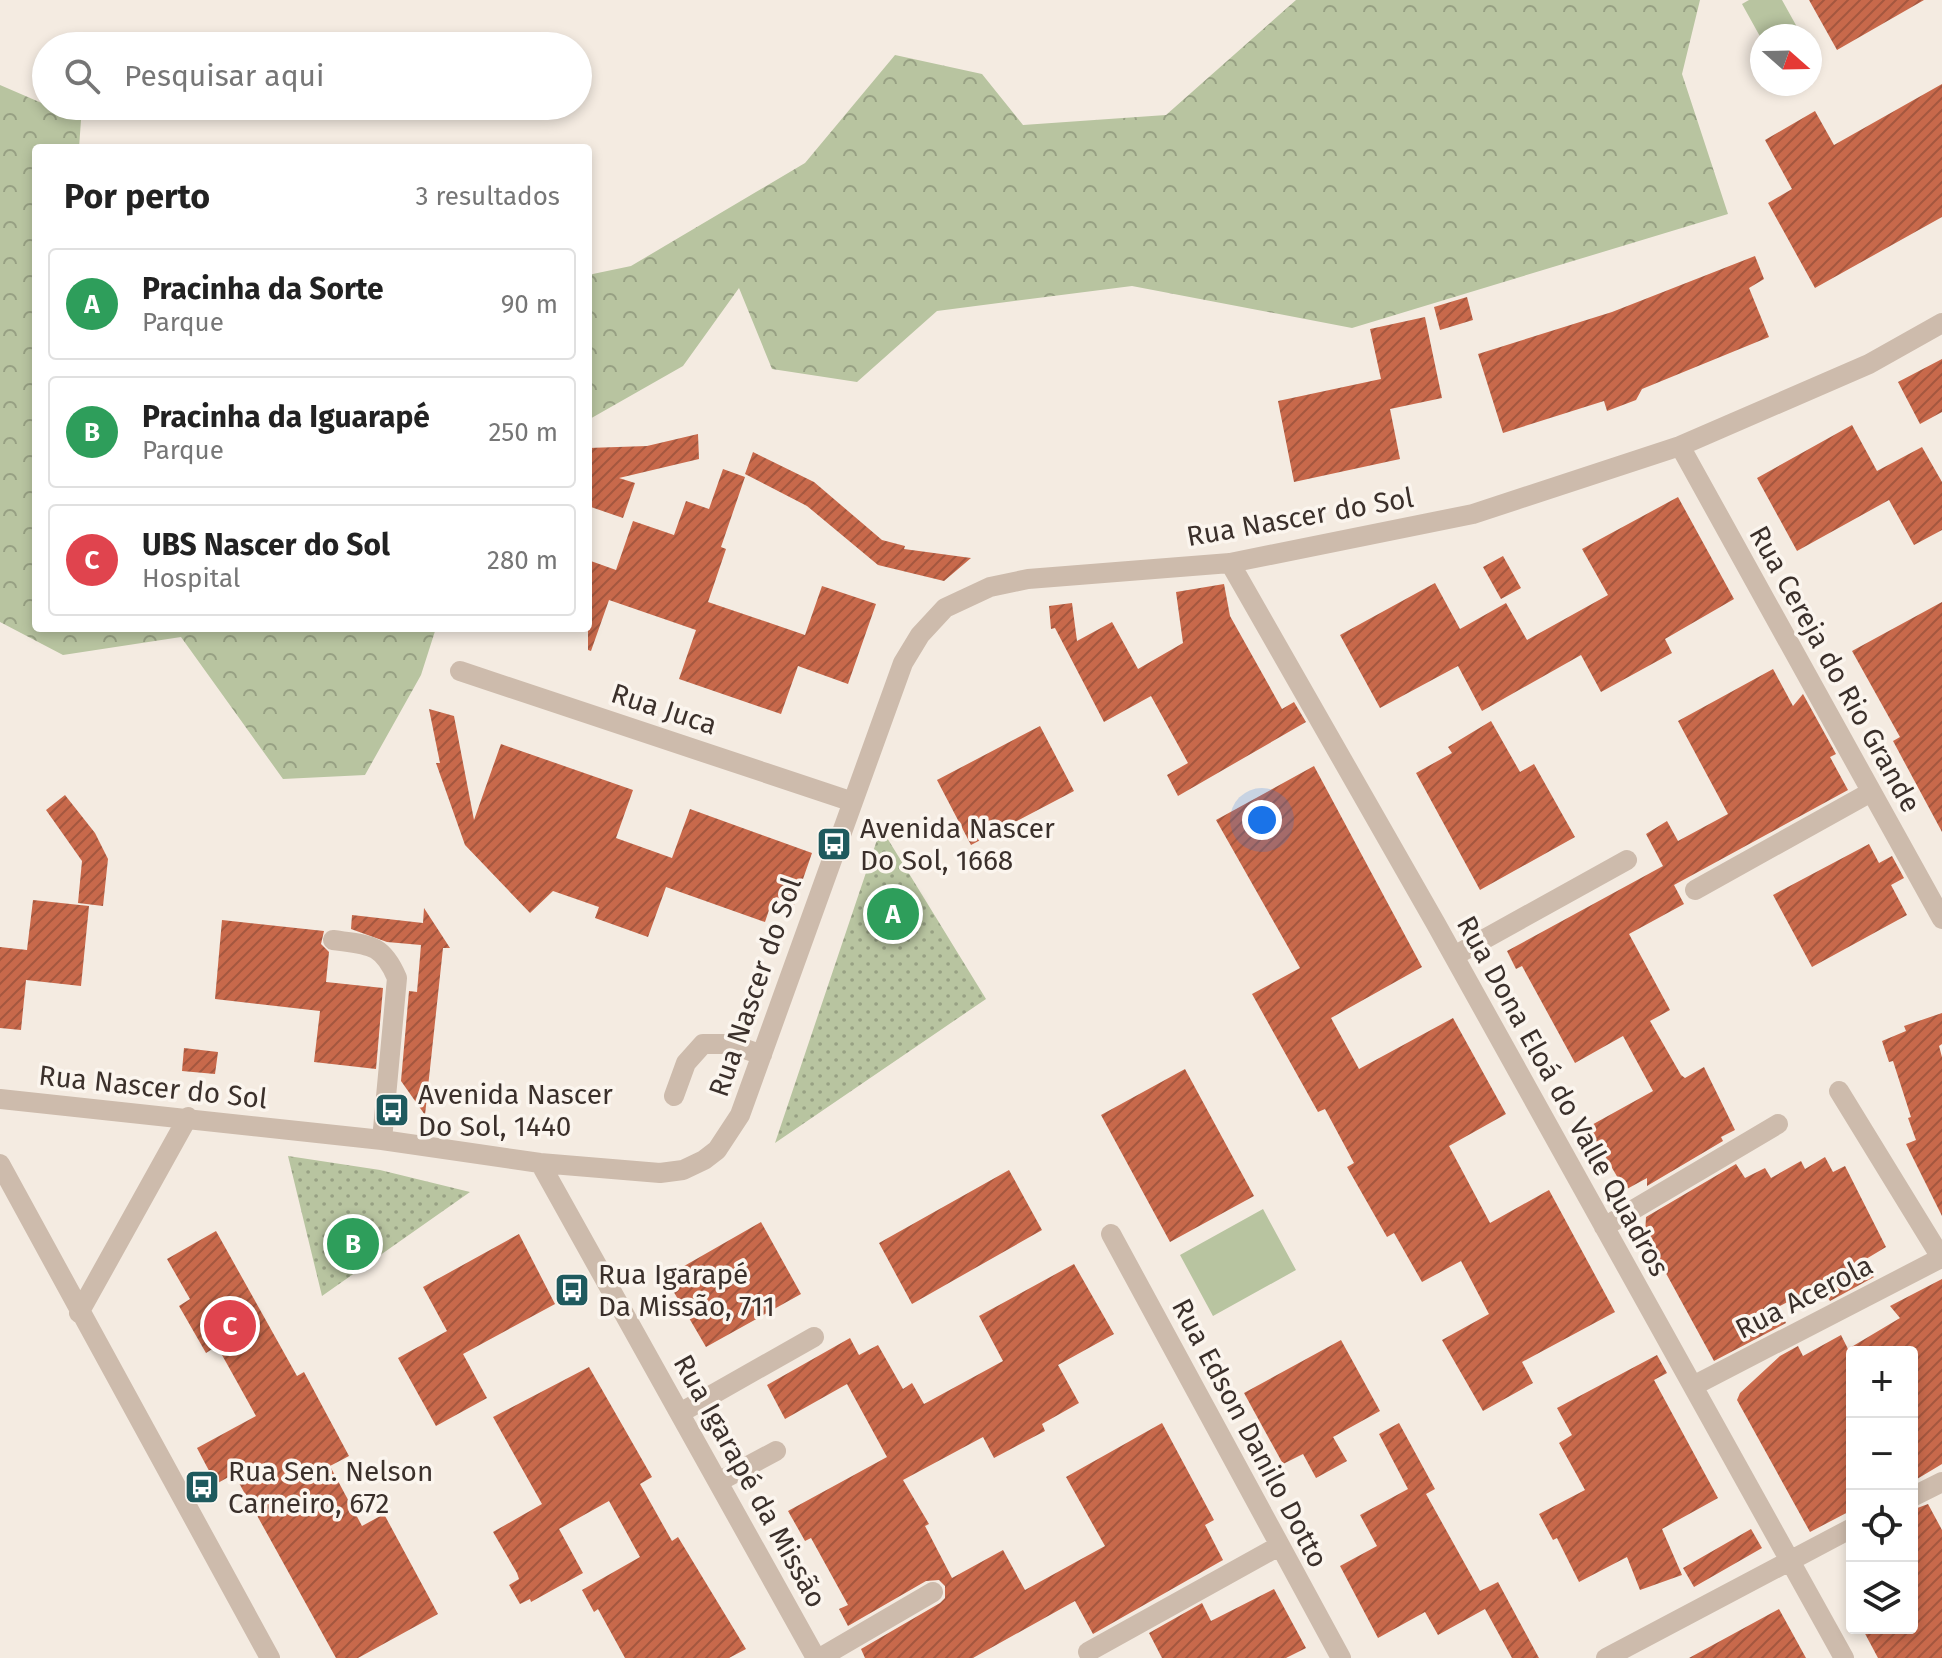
<!DOCTYPE html>
<html lang="pt">
<head>
<meta charset="utf-8">
<style>
  :root { --surface:#fff; --page:#f2f2f2; --text:#222; --muted:#767676; --line:#e0e0e0; --accent:#1f5a5e }
  body { margin:0; font-family:"Fira Sans",sans-serif; background:var(--page); color:var(--text) }
  .controls { position:absolute; right:24px; bottom:24px; display:grid; overflow:hidden; border-radius:8px; box-shadow:0 4px 12px #0003 }
  .controls button { width:72px; height:72px; display:grid; place-items:center; padding:0; border:0; border-bottom:2px solid var(--line); background:var(--surface); color:var(--text); font:40px sans-serif }
  .compass { position:absolute; left:1750px; top:24px; width:72px; height:72px; border-radius:50%; background:var(--surface); box-shadow:0 4px 12px #0003; rotate:110deg }
  .you { position:absolute; left:1262px; top:820px; width:28px; height:28px; margin:-20px; border:6px solid #fff; border-radius:50%; background:#1a73e8; box-shadow:0 0 0 12px #1a73e833 }
  .badge { display:grid; place-items:center; width:52px; height:52px; border-radius:50%; background:var(--accent); color:#fff; font-size:26px; font-weight:700 }
  .pin { position:absolute; translate:-50% -50%; border:4px solid #fff; box-shadow:0 2px 8px #0006 }
  .list { margin:0; padding:0; list-style:none }
  h2 { display:flex; justify-content:space-between; align-items:center; height:104px; margin:0; padding:0 32px; font-size:34px }
  h2 small { font-size:26px; font-weight:400; color:var(--muted) }
  .list li { display:grid; grid-template-columns:52px 1fr auto; gap:24px; align-items:center; box-sizing:border-box; height:112px; margin:0 16px 16px; padding:0 16px; border:2px solid var(--line); border-radius:8px }
  .list b { display:block; font-size:30px; white-space:nowrap }
  .list p { margin:0; font-size:26px; white-space:nowrap; color:var(--muted) }
  .list em { font-size:26px; font-style:normal; color:var(--muted) }
  .icon { flex:none; width:44px; height:44px; fill:none; stroke:currentColor; stroke-width:2; stroke-linecap:round; stroke-linejoin:round }
  .map { position:relative; flex:none; width:1942px; height:1658px; overflow:hidden }
  .search { position:absolute; background:var(--surface); box-shadow:0 4px 12px #0003; left:32px; top:32px; width:560px; height:88px; display:flex; align-items:center; gap:20px; box-sizing:border-box; padding:0 28px; border-radius:44px; color:var(--muted); font-size:30px }
  .panel { position:absolute; background:var(--surface); box-shadow:0 4px 12px #0003; left:32px; top:144px; width:560px; height:488px; border-radius:8px }
  .map>svg:first-child { display:block }
  .grass { fill:#b8c4a0 }
  .forest { fill:url(#forest-crowns) }
  .park { fill:url(#park-dots) }
  .building { fill:url(#building-hatch) }
  .lines { fill:none; stroke-linecap:round; stroke-linejoin:round }
  .minor { stroke:#cdbbac; stroke-width:20 }
  .labels { text-anchor:middle; dominant-baseline:central; stroke-width:7; stroke-linejoin:round; paint-order:stroke }
  .street-label { font-size:28px; fill:#3b302b; stroke:#fbf5ee }
  .poi-label { font-size:28px; fill:#3b302b; stroke:#fbf5ee; text-anchor:start }
</style>
</head>
<body>
<div class="map">
<svg width="1942" height="1658" viewBox="0 0 1942 1658">
  <defs>
    <pattern id="forest-crowns" width="20" height="18" patternUnits="userSpaceOnUse" patternTransform="scale(2)"><rect width="20" height="18" fill="#b8c4a0"/><path d="M2 6a3 3 0 1 1 6 0M12 15a3 3 0 1 1 6 0" fill="none" stroke="#97a083"/></pattern>
    <pattern id="park-dots" width="8" height="8" patternUnits="userSpaceOnUse" patternTransform="scale(2)"><rect width="8" height="8" fill="#b8c4a0"/><path d="M2 2h.1M6 6h.1" fill="none" stroke="#97a083" stroke-width="1.8" stroke-linecap="round"/></pattern>
    <pattern id="building-hatch" width="6" height="6" patternUnits="userSpaceOnUse" patternTransform="scale(2)"><rect width="6" height="6" fill="#c8694b"/><path d="M-1 1l2-2M0 6l6-6M5 7l2-2" fill="none" stroke="#a4573f"/></pattern>
  </defs>
  <rect width="100%" height="100%" fill="#f4ebe1"/>
  <path class="grass" d="M1749 0H1782L1802 36H1762V40L1742 4Z
    M1263 1209 1296 1270 1213 1316 1180 1255Z"/>
  <path class="forest" d="M1296 0H1700L1682 74 1728 214 1352 328 1132 286 937 311 857 382 772 369 739 288 683 366 588 420V275L631 266 805 163 895 55 982 74 1023 125 1166 115Z
    M0 85 81 120 79 148H36V628H436L421 675 365 775 283 779 181 637 63 655 0 622Z"/>
  <path class="park" d="M881 828 986 999 775 1143Z
    M288 1156 380 1170 470 1192 322 1296Z"/>
  <path class="building" d="M1809 0H1924L1837 50Z
    M1942 84V217L1815 288 1768 203 1792 189 1765 140 1815 111 1834 145Z
    M1755 256 1764 279 1749 288 1769 337 1642 389 1636 400 1607 411 1604 401 1503 433 1478 354 1612 312Z
    M1467 297 1473 320 1440 330 1434 307Z
    M1425 317 1442 398 1390 409 1400 459 1294 482 1278 401 1381 379 1370 329Z
    M1942 359V412L1920 424 1898 382Z
    M1852 425 1877 471 1922 447 1942 482V530L1914 545 1889 500 1797 551 1757 478Z
    M698 434 699 459 619 478 635 483 623 518 588 506V448L647 446Z
    M753 452 814 482 882 540 905 546 904 549 971 558 944 581 878 565 807 506 745 474Z
    M723 469 745 477 721 547 726 549 708 602 805 635 822 586 876 604 848 684 798 666 781 714 679 679 696 630 609 600 591 651 588 650V560L616 570 633 521 674 535 686 501 709 509Z
    M1678 497 1734 599 1665 639 1672 653 1601 692 1581 655 1482 711 1458 666 1380 708 1340 635 1435 583 1460 629 1506 603 1527 640 1608 595 1582 549Z
    M1503 556 1521 588 1501 599 1483 567Z
    M1224 584 1230 616 1282 709 1294 702 1306 722 1178 796 1167 775 1188 763 1151 696 1104 722 1055 628 1051 629 1049 606 1072 603 1077 641 1112 622 1138 669 1183 643 1176 592Z
    M1942 602V832L1893 741 1900 737 1852 651Z
    M1773 669 1793 706 1803 694 1836 754 1830 757 1848 790 1674 885 1684 904 1629 934 1670 1010 1650 1021 1681 1075 1685 1078 1704 1067 1735 1130 1721 1137 1723 1141 1647 1186V1178L1625 1190 1588 1127 1653 1091 1623 1036 1575 1063 1522 966 1516 969 1507 951 1663 866 1646 834 1667 821 1678 841 1728 814 1678 721Z
    M429 709 454 716 474 820 501 744 633 790 616 838 672 858 690 809 812 853 794 905 773 898 765 922 666 887 648 937 595 918 599 907 553 891 530 913 465 845 436 763H440Z
    M1491 721 1520 772 1534 764 1575 837 1480 890 1416 773 1452 753 1448 747Z
    M1040 726 1074 791 971 845 937 780Z
    M1314 766 1422 967 1331 1018 1359 1069 1453 1018 1506 1114 1449 1146 1490 1223 1549 1190 1615 1312 1522 1362 1533 1383 1483 1411 1442 1340 1489 1314 1461 1261 1422 1282 1394 1233 1387 1237 1347 1167 1354 1163 1325 1109 1318 1112 1252 994 1300 968 1216 820Z
    M65 795 95 833 108 859 103 906 78 903 82 861 46 810Z
    M1869 844 1879 863 1892 856 1904 878 1891 885 1907 915 1812 967 1773 895Z
    M33 900 89 906 81 986 26 980 21 1030 0 1028V947L27 950Z
    M424 908 450 948H443L425 1115 401 1081 409 991 417 992 421 945 387 942 351 929 352 915 423 923Z
    M222 920 324 931 321 944 329 952 326 982 383 988 376 1069 314 1062 320 1011 215 999Z
    M1942 1013V1044L1939 1046 1942 1057V1216L1906 1144 1916 1140 1908 1118 1911 1117 1893 1061 1889 1062 1882 1041 1906 1031 1904 1026Z
    M184 1048 218 1052 215 1074 182 1071Z
    M1185 1069 1254 1196 1170 1242 1101 1115Z
    M1825 1157 1833 1172 1845 1166 1886 1247 1866 1259 1874 1277 1830 1301 1820 1286 1797 1297 1778 1307 1786 1323 1714 1361 1645 1235 1646 1217 1736 1164 1745 1178 1765 1168 1771 1178 1801 1161 1805 1169Z
    M1009 1170 1042 1230 912 1304 879 1243Z
    M761 1222 801 1294 706 1347 665 1277Z
    M216 1231 297 1376 304 1372 349 1456 330 1466 362 1526 384 1514 438 1614 358 1658H336L234 1474 216 1484 197 1448 256 1416 217 1346 206 1353 179 1306 190 1299 167 1259Z
    M519 1234 555 1304 463 1354 487 1398 436 1426 398 1358 447 1331 423 1287Z
    M1074 1264 1114 1334 1058 1365 1079 1403 1042 1424 1045 1431 994 1458 983 1437 903 1480 929 1524 925 1526 952 1578 1003 1550 1025 1590 1105 1546 1066 1477 1162 1423 1214 1520 1205 1525 1223 1560 1093 1634 1075 1601 973 1658H865L861 1649 940 1603 945 1598V1586L939 1580 926 1581 848 1626 839 1609 848 1605 811 1538 805 1541 788 1511 887 1457 847 1384 785 1419 767 1385 850 1338 859 1355 878 1345 903 1389 912 1383 924 1404 1003 1361 979 1316Z
    M1942 1279V1464L1912 1482V1352H1850L1852 1510 1810 1532 1737 1400 1740 1393 1780 1356 1798 1346 1803 1356 1841 1335 1848 1349 1900 1318 1890 1306Z
    M1341 1340 1380 1411 1333 1437 1347 1461 1316 1478 1303 1454 1283 1464 1244 1393Z
    M1657 1355 1667 1373 1654 1380 1718 1498 1662 1529 1682 1575 1640 1590 1627 1557 1579 1582 1557 1538 1553 1540 1539 1514 1585 1490 1559 1443 1572 1435 1557 1408Z
    M589 1367 652 1477 640 1484 672 1541 678 1537 746 1649 729 1658H625L598 1609 594 1612 582 1590 640 1557 609 1501 559 1529 583 1573 531 1602 530 1599 520 1604 509 1585 519 1579 517 1573 493 1532 542 1504 493 1417Z
    M1399 1423 1435 1489 1426 1494 1480 1591 1498 1582 1539 1658H1512L1485 1609 1438 1635 1425 1612 1378 1638 1340 1566 1377 1546 1360 1515 1408 1489 1379 1434Z
    M1928 1504 1942 1530V1658H1878L1862 1628H1912V1510Z
    M1751 1529 1762 1548 1694 1587 1683 1568Z
    M1274 1589 1306 1648 1286 1658H1162L1149 1633 1202 1603 1211 1621Z
    M1779 1609 1806 1658H1689Z"/>
  <g class="lines">
    <path class="minor" d="M1680 446 1942 919
      M1230 563 1436 924 1844 1658
      M460 671 850 801
      M1695 890 1871 792
      M333 940C369 945 382 943 397 978L382 1140
      M1454 956 1627 860
      M1839 1091 1942 1259
      M674 1096 686 1063 703 1044H731L762 1055
      M0 1099 382 1140 540 1163 660 1173 683 1170 704 1160 717 1150 740 1115 903 663 920 635 945 608 990 587 1028 579 1230 563 1473 514 1680 446 1869 364 1942 323
      M540 1163 816 1658
      M0 1164 270 1658
      M1604 1227 1778 1124
      M1111 1234 1341 1658
      M79 1313 188 1117
      M1693 1386 1941 1258
      M680 1413 814 1337
      M718 1482 776 1451
      M1912 1497 1942 1482
      M1088 1652 1279 1546
      M820 1658 933 1592
      M1606 1658 1852 1528"/>
  </g>
  <defs>
    <g id="bus-square" transform="scale(1.8)"><rect x="-9" y="-9" width="18" height="18" rx="4" fill="#1f5a5e" stroke="#fbf5ee"/><path d="M-5-6H5V4H4V6H2V4H-2V6H-4V4H-5ZM-3.5-4V0h7V-4ZM-3.5 1.2v1.5H-2V1.2ZM2 1.2v1.5H3.5V1.2Z" fill="#fff"/></g>
  </defs>
  <g fill-rule="evenodd">
    <use href="#bus-square" x="834" y="844"/>
    <use href="#bus-square" x="392" y="1110"/>
    <use href="#bus-square" x="572" y="1290"/>
    <use href="#bus-square" x="202" y="1487"/>
  </g>
  <g class="labels">
    <g class="street-label">
      <text transform="translate(1300 517) rotate(-10)">Rua Nascer do Sol</text>
      <text transform="translate(1835 669) rotate(61)">Rua Cereja do Rio Grande</text>
      <text transform="translate(664 709) rotate(18)">Rua Juca</text>
      <text transform="translate(755 987) rotate(-71)">Rua Nascer do Sol</text>
      <text transform="translate(153 1087) rotate(6)">Rua Nascer do Sol</text>
      <text transform="translate(1563 1096) rotate(61)">Rua Dona Eloá do Valle Quadros</text>
      <text transform="translate(1804 1297) rotate(-27)">Rua Acerola</text>
      <text transform="translate(1250 1433) rotate(62)">Rua Edson Danilo Dotto</text>
      <text transform="translate(750 1481) rotate(61)">Rua Igarapé da Missão</text>
    </g>
    <g class="poi-label">
      <text x="860" y="828">Avenida Nascer<tspan x="860" dy="32">Do Sol, 1668</tspan></text>
      <text x="418" y="1094">Avenida Nascer<tspan x="418" dy="32">Do Sol, 1440</tspan></text>
      <text x="598" y="1274">Rua Igarapé<tspan x="598" dy="32">Da Missão, 711</tspan></text>
      <text x="228" y="1471">Rua Sen. Nelson<tspan x="228" dy="32">Carneiro, 672</tspan></text>
    </g>
  </g>
</svg>
<div class="controls">
<button>+</button>
<button>−</button>
<button><svg class="icon" aria-label="locate" viewBox="0 0 24 24"><circle cx="12" cy="12" r="6"/><path d="M12 2v4M12 18v4M2 12h4M18 12h4"/></svg></button>
<button><svg class="icon" aria-label="layers" viewBox="0 0 24 24"><path d="M12 4l9 5-9 5-9-5zM3 14l9 5 9-5"/></svg></button>
</div>
<svg class="compass" viewBox="-18 -18 36 36"><path d="M0-13l5 13h-10z" fill="#e53935"/><path d="M0 13l5-13h-10z" fill="#767676"/></svg>
<div class="you"></div>
<div class="pin badge" style="left:893px;top:914px;background:#2e9e5b">A</div>
<div class="pin badge" style="left:353px;top:1244px;background:#2e9e5b">B</div>
<div class="pin badge" style="left:230px;top:1326px;background:#e0444e">C</div>
<div class="search"><svg class="icon" aria-label="search" viewBox="0 0 24 24"><circle cx="10" cy="10" r="6"/><path d="M15 15l6 6"/></svg>Pesquisar aqui</div>
<section class="panel">
<h2>Por perto<small>3 resultados</small></h2>
<ul class="list">
<li><span class="badge" style="background:#2e9e5b">A</span><div><b>Pracinha da Sorte</b><p>Parque</p></div><em>90 m</em></li>
<li><span class="badge" style="background:#2e9e5b">B</span><div><b>Pracinha da Iguarapé</b><p>Parque</p></div><em>250 m</em></li>
<li><span class="badge" style="background:#e0444e">C</span><div><b>UBS Nascer do Sol</b><p>Hospital</p></div><em>280 m</em></li>
</ul>
</section>
</div>
</body>
</html>
